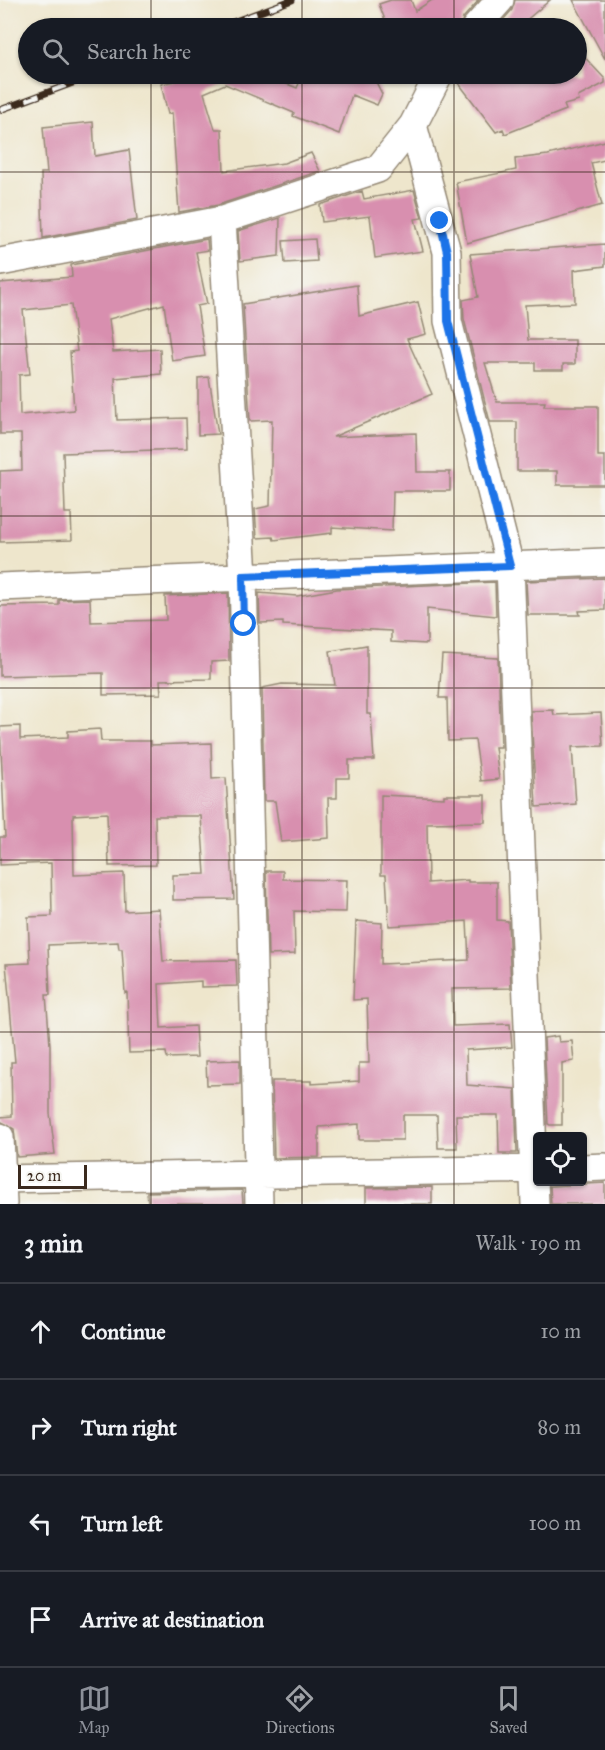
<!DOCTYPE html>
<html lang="en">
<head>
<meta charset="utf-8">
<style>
  :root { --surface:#171b24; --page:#242831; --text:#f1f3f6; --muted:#9ea1a6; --line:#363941; --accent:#8c9099 }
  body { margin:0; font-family:"IM FELL Great Primer",serif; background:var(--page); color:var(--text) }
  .controls { position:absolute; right:18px; bottom:18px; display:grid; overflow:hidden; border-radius:6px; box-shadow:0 2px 4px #0004 }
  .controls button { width:54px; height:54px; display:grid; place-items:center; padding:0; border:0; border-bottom:2px solid var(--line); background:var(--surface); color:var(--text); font:30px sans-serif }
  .scale { position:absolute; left:18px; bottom:15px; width:69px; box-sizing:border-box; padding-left:6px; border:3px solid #3b2a1e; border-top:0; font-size:16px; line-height:21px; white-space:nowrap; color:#3b2a1e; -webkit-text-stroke:4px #f6f6f2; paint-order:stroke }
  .stop { position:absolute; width:18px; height:18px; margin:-14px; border:4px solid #1a73e8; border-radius:50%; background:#fff }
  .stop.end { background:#1a73e8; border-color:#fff; box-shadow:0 2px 6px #0008 }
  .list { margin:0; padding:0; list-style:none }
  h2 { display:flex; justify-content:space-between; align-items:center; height:78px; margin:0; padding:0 24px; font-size:26px }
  h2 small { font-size:20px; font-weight:400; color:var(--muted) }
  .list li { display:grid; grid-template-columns:39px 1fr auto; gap:18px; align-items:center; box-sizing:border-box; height:96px; padding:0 24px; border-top:2px solid var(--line) }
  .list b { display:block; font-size:22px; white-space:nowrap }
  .list em { font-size:20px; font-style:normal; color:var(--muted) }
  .icon { flex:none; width:33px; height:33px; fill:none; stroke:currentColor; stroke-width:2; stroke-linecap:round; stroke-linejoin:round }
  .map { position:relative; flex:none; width:605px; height:1204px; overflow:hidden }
  .search { position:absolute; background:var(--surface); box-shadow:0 2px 4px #0004; left:18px; right:18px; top:18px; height:66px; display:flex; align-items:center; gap:15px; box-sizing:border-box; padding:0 21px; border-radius:33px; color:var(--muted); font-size:22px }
  .sheet { height:462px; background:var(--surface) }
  nav { display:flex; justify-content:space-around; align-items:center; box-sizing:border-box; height:84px; border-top:2px solid var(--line); background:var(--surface); font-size:16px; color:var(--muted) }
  nav a { display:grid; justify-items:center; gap:3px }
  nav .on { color:var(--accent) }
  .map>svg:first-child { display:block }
  .building { fill:#d88faf; fill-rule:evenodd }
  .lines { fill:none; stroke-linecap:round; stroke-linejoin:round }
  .minor-casing { stroke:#948875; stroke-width:30 }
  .minor { stroke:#fff; stroke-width:27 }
  .rail-casing { stroke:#3b2a1e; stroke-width:7 }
  .rail { stroke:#f6f6f2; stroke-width:4.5; stroke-dasharray:14; stroke-linecap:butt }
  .route { stroke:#1a73e8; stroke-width:8 }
  .grid { fill:none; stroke:#3b2a1e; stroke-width:1.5; stroke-opacity:0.55 }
</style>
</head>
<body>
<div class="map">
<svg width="605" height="1204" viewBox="0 0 605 1204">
  <rect width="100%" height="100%" fill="#f6f6f2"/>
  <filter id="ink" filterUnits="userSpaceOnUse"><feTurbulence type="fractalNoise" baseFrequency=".0167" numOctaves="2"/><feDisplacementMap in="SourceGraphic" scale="12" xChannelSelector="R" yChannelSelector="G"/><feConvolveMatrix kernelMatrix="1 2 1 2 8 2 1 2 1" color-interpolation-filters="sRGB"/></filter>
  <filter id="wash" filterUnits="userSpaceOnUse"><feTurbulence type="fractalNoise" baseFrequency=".008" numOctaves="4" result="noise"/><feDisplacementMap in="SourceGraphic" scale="24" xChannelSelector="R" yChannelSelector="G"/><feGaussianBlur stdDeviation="1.35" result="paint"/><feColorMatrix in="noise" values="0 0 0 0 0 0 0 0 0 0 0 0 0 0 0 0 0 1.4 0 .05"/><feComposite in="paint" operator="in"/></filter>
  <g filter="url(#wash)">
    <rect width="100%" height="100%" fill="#eee6cc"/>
    <g id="blocks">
      <path class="building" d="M391 0H411L415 11 432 0H479L463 18 460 28H388L379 4Z
        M515 0H550L517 28H496L512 10Z
        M573 0H605V59Z
        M576 48 605 79V83L578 97 579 101 564 105 566 110 505 134 503 129 496 132 454 77 455 74H576Z
        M200 74H262L297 88 303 74H372L382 94 377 105 352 95 339 134 293 116 294 113 225 84 204 93 215 129H222L224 171 284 163 311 153 320 171 218 205 179 212 172 113 168 114 161 84 202 75Z
        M93 122 95 156 129 150 137 220 43 238 41 173H47L43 127Z
        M605 141V160L591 163 602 205 467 243 456 182 516 170 515 159 548 155Z
        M414 190 422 218 415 219 423 251 375 258 370 216 322 222 320 205 362 191 364 199Z
        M280 218 279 256 240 261 238 231Z
        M207 239 208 250 196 252 207 304 197 306 205 356 172 361 164 304 109 319 113 352 160 349 161 374 115 378 117 420 186 418 187 449 63 453 65 513H71L72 540 0 542V471L22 470 21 434H0V283L72 277 71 265ZM71 305 77 351 70 352 74 410 20 415 19 375 30 374 23 310Z
        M315 239 317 261 285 263 283 241Z
        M605 244V266L574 270 575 303 525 305 528 340H575V364H563V370H535V363H485L497 402H545L544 406H598V456H605V485H557V471H517V422H490L464 319 463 300 478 297 470 254Z
        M357 285 359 316 418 302 426 334 407 339 432 394 333 437 416 433 417 472H450V491H393L392 531 332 527V533L274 540 273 537 257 538 255 509 270 506 272 420 250 421 243 304Z
        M209 377 218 434 198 435V378Z
        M605 578V610L579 611 580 615H528L526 581Z
        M495 582 496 616 427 609V644L391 642V631L283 625V622L260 623 259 593 297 596 337 589Z
        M228 593 229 661 211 662V679L160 680 161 694 103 695V673L0 676V606L59 605V600L90 599 91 622 166 620 165 596Z
        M367 645V714H371L374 760H349V778H337V798H328L329 838 281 842 275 801H264L262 688 282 684 335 685 330 651Z
        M442 655 498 658 501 747H495L499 779 481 781 475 740 448 741 447 698H439Z
        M553 710 554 715 601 713 603 746 572 747 576 804 536 807 531 711Z
        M20 726V739L68 737V731L100 729 101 741H151V745L211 743 212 779 226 778 234 899 173 900V875L205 874 201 816H155L156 865 109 866 107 813 73 815 74 875 124 873 125 911 159 909 163 961 236 960 237 986 201 987V981L159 984 161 1028 195 1026 197 1057 167 1058 166 1052 129 1053 127 992 125 993 122 949H119L118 942 48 945 50 995H46L50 1045V1113L55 1154 17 1157 14 1129 0 1121V1117L12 1116 11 1062H15L6 964 30 963 28 917 52 916 51 863 0 865V837H5L0 727Z
        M381 795 444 798V795H485V822L427 823 428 883 468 880V882H497V920L508 921 511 988 452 989 453 1026 510 1024 512 1047 466 1050 467 1085 515 1089 517 1153H499L498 1115H456L457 1148H438L437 1115H403V1140H359V1124L319 1127V1157L274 1158 272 1081H311V1084L359 1081V1063H369L367 999 353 1000 356 921 382 923 381 964 469 960 467 921 389 926 386 875H381Z
        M266 871H283V879L347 880 346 912 294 911 295 954 268 955Z
        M558 1036 559 1042 572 1041 574 1061 562 1063V1125H550L548 1124 544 1038Z
        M240 1060V1084L207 1085 206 1061Z
        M605 1183V1204H551L550 1186Z
        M432 1187V1204H366V1188Z
        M242 1190 243 1204H148L147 1192Z"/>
    </g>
  </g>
  <g filter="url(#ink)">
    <use href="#blocks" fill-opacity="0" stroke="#948875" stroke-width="1.5"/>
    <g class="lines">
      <g class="minor-casing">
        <path id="minor" d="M475 28 500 0
          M413 125 439 74
          M222 220 243 576 259 1204
          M0 262 222 220 378 169 413 125 447 252 448 321 510 566 535 1204
          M0 587 605 562
          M0 1137 3 1204
          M582 1168 605 1167
          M0 1179 538 1169"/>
      </g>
      <use href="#minor" class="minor"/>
      <g class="rail-casing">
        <path id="rail" d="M217 28 292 0
          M0 110 97 74"/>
      </g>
      <use href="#rail" class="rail"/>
    </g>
  </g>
  <g class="lines" filter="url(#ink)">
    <path class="route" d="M244 624 243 576 510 566 448 321 447 252 440 221"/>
  </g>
  <path class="grid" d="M151 0V28M302 0V28M454 0V28M151 74V1204M302 74V1204M454 74V1204M0 172H605M0 344H605M0 516H605M0 688H605M0 860H605M0 1032H605"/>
</svg>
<div class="controls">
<button><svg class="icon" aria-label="locate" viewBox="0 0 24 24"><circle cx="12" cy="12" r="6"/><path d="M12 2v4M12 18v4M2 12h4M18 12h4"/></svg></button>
</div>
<div class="scale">20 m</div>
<div class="stop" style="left:244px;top:624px"></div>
<div class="stop end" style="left:440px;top:221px"></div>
<div class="search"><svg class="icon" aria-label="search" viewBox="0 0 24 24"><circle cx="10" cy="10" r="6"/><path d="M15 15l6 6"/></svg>Search here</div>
</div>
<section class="sheet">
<h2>3 min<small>Walk · 190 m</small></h2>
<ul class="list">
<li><svg class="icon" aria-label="ahead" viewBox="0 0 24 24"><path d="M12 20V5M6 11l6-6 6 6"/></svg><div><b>Continue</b></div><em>10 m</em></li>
<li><svg class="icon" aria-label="right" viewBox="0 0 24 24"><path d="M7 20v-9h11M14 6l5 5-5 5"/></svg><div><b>Turn right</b></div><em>80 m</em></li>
<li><svg class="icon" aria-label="left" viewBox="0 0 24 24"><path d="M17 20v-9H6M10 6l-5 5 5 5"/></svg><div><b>Turn left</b></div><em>100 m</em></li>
<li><svg class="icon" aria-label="arrive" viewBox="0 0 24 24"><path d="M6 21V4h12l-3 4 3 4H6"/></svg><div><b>Arrive at destination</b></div></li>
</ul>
</section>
<nav>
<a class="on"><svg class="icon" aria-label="map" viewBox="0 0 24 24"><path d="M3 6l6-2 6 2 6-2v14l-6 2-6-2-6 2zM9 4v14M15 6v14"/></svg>Map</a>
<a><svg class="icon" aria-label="directions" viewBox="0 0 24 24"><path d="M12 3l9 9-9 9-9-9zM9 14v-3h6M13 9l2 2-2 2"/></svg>Directions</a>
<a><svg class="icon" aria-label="saved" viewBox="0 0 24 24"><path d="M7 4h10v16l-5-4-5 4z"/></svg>Saved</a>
</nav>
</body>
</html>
